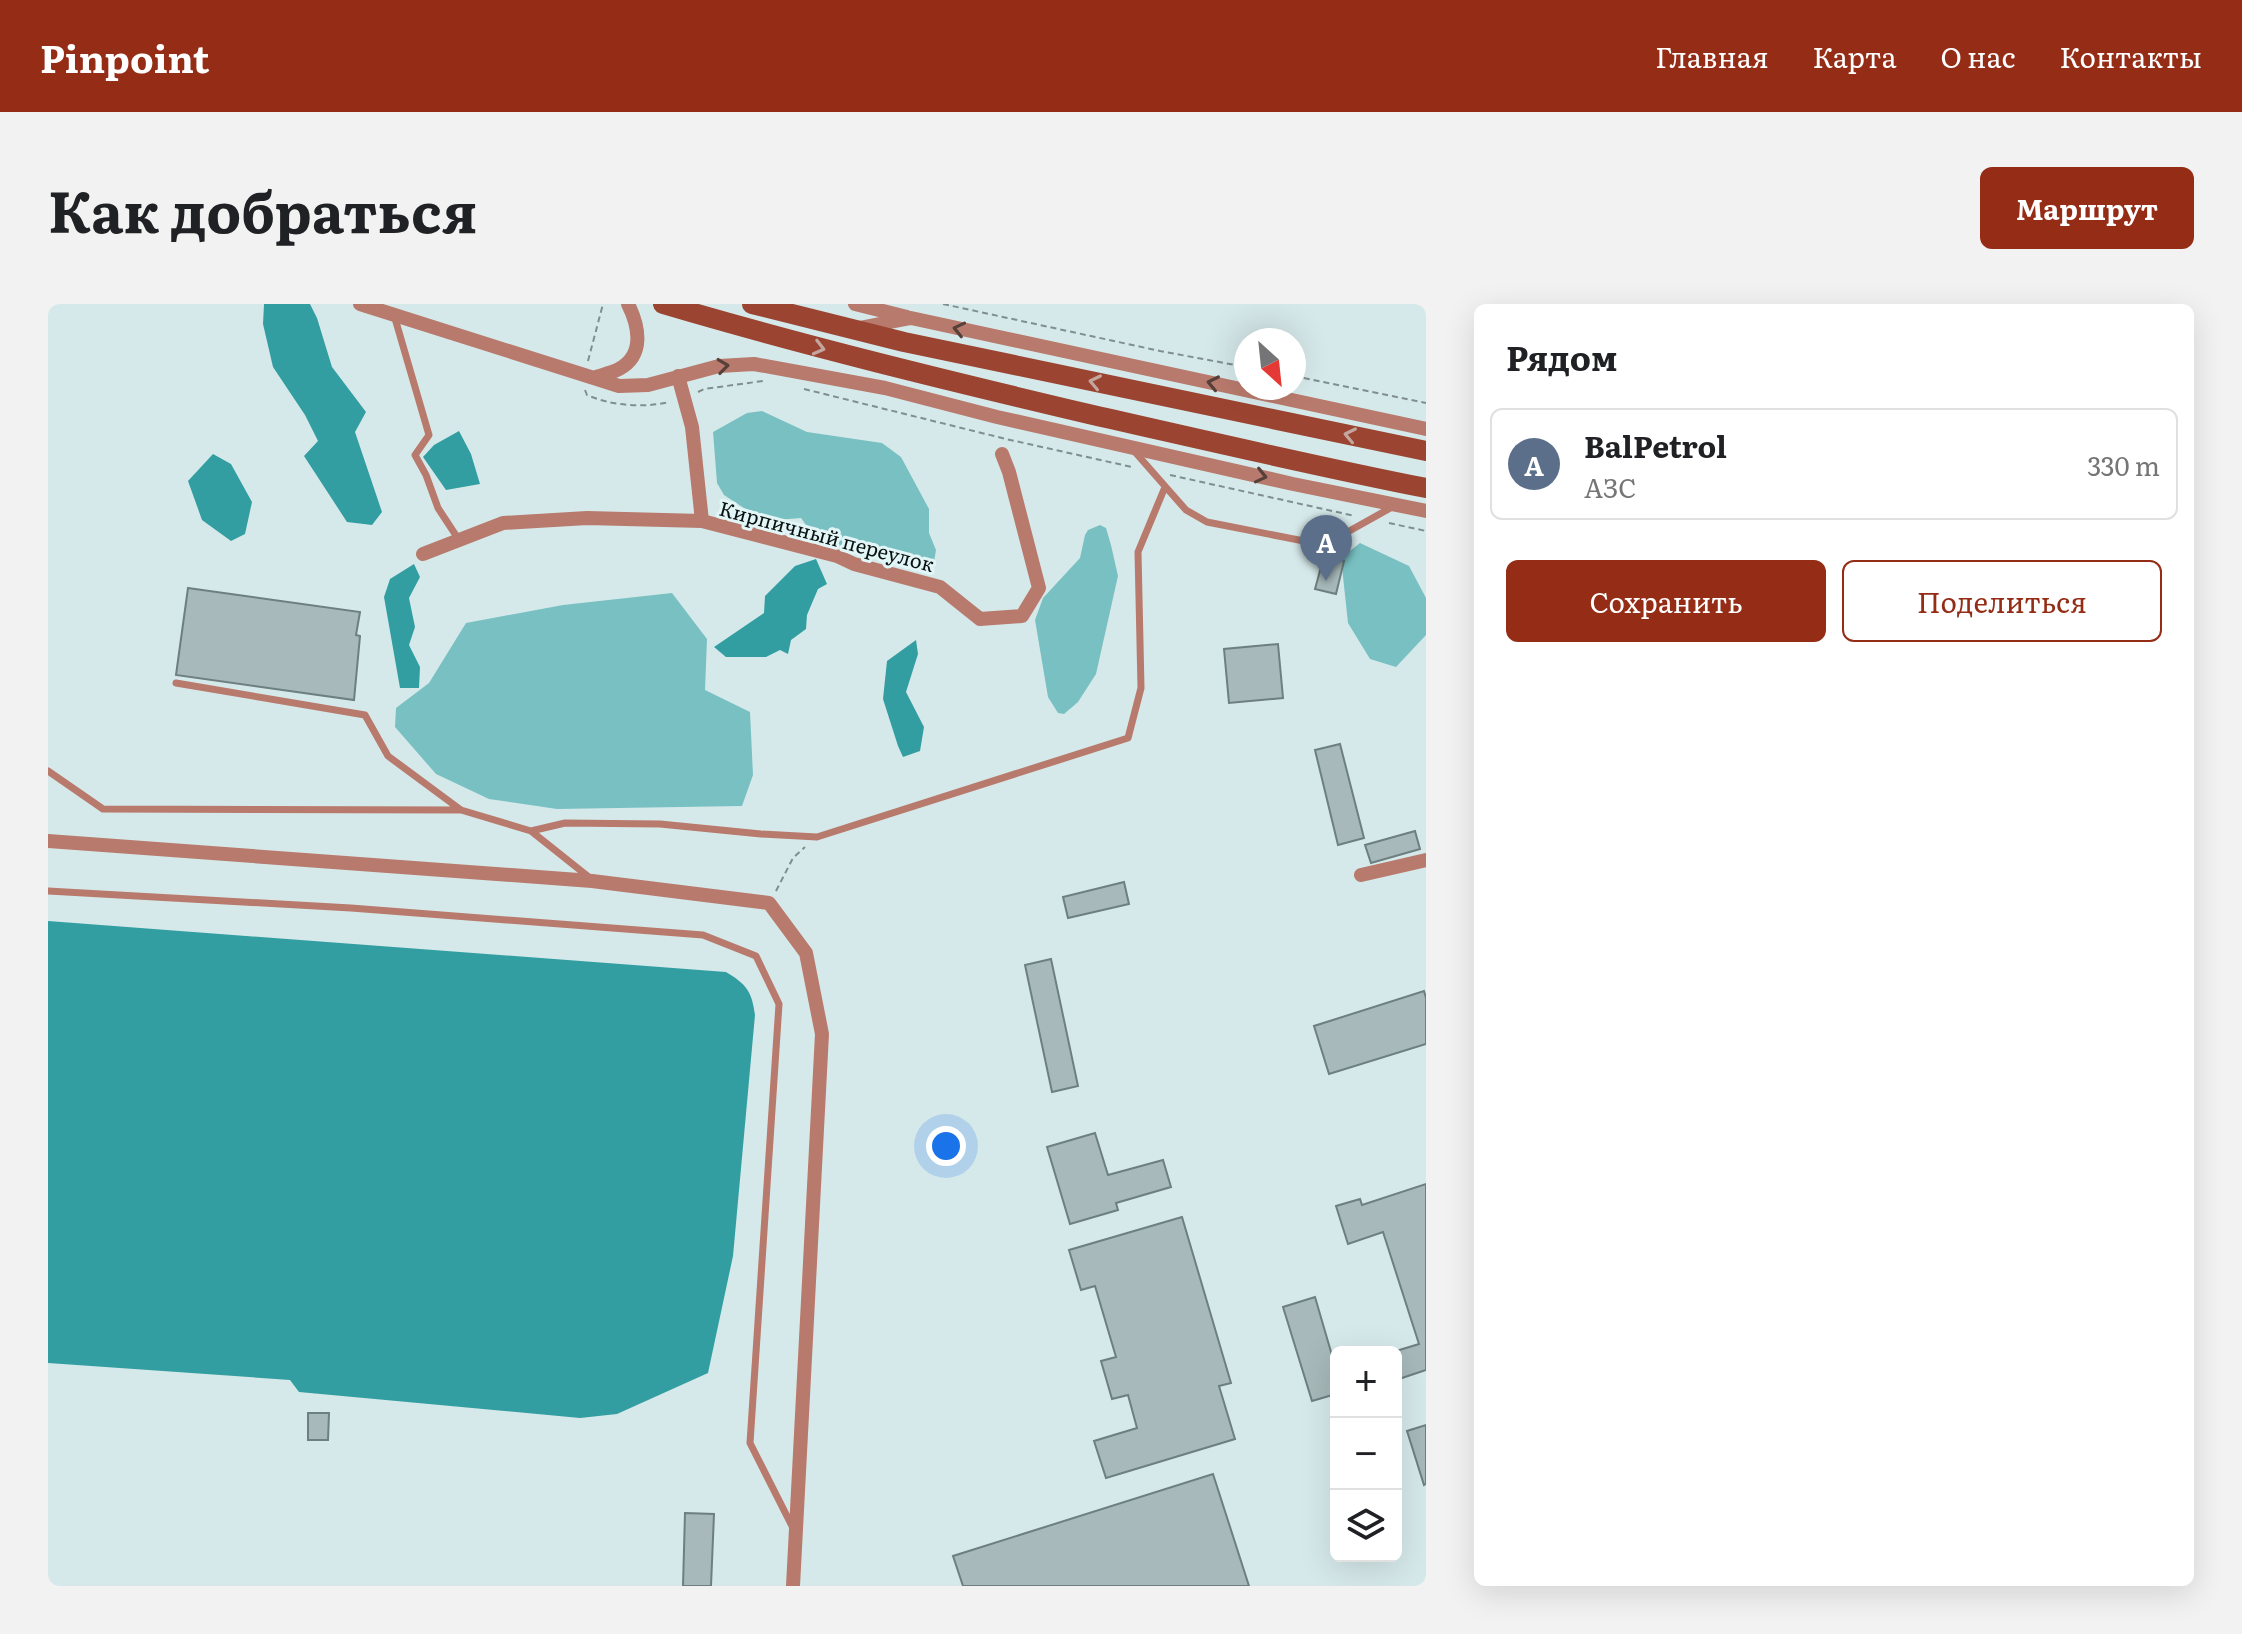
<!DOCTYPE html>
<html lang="ru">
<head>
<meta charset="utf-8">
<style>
  :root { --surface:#fff; --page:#f2f2f2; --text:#202124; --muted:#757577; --line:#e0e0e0; --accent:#952c16 }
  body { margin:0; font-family:Literata,serif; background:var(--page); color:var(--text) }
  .controls { position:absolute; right:24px; bottom:24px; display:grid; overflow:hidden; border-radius:12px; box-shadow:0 8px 32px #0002 }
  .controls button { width:72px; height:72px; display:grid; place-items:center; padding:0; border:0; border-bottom:2px solid var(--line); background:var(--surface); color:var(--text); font:40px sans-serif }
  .compass { position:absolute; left:1186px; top:24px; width:72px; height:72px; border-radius:50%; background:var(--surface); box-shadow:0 8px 32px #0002; rotate:153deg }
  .you { position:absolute; left:898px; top:842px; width:28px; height:28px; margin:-20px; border:6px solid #fff; border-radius:50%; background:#1a73e8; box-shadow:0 0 0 12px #1a73e833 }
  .badge { display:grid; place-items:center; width:52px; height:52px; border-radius:50%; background:var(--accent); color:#fff; font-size:26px; font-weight:700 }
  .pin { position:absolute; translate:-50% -66px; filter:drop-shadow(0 2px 4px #0008) }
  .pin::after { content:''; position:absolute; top:42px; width:28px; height:24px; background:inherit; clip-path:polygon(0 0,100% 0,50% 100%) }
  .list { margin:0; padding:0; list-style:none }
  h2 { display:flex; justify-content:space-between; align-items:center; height:104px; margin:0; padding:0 32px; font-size:34px }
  h2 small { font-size:26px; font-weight:400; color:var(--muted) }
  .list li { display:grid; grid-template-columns:52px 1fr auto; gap:24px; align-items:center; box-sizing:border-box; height:112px; margin:0 16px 16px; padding:0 16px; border:2px solid var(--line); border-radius:12px }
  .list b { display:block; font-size:30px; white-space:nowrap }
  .list p { margin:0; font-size:26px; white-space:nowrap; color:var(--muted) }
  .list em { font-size:26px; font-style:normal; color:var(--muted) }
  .actions { display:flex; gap:16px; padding:24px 32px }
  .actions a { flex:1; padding:18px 0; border:2px solid var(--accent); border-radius:12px; text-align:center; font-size:28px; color:var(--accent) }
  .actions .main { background:var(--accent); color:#fff }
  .icon { flex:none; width:44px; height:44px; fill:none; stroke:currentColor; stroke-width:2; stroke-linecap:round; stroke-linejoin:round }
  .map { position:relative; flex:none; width:1378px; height:1282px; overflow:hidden; border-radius:12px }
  header { display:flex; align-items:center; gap:48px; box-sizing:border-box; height:112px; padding:0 40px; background:var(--accent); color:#fff }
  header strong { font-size:38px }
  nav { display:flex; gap:44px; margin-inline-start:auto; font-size:28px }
  .intro { display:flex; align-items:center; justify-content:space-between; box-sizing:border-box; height:192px; padding:0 48px }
  h1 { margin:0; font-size:56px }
  .button { padding:20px 36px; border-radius:12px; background:var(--accent); color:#fff; font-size:28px; font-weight:700 }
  main { display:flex; gap:48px; padding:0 48px }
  aside { flex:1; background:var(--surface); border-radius:12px; box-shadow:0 8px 32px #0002 }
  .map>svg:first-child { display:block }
  .green { fill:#79c0c3 }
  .water { fill:#329ea2 }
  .building { fill:#a7b9ba; stroke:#6d7f7f; stroke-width:2 }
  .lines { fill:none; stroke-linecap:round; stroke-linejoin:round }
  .path { stroke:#808e8e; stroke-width:2; stroke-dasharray:6 4; stroke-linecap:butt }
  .service { stroke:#b87a6c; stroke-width:7 }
  .minor { stroke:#b87a6c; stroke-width:14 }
  .secondary { stroke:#9b4431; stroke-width:20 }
  .oneway { stroke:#58403a }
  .oneway2 { stroke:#c3a69e }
  .labels { text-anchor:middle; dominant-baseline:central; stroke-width:6; stroke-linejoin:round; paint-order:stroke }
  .street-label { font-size:20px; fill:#0a1111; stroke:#e3f6f7 }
</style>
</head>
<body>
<header>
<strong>Pinpoint</strong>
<nav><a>Главная</a><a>Карта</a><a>О нас</a><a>Контакты</a></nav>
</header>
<div class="intro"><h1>Как добраться</h1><a class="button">Маршрут</a></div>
<main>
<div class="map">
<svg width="1378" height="1282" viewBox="0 0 1378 1282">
  <rect width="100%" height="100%" fill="#d6e9ea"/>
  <path class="green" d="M714 107 759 128 834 139 853 153 881 205V229L888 246 886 258 877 265 782 242 768 235 753 214 716 217 676 191 669 179 665 128 699 109Z
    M1052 221 1058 224 1063 241 1070 272 1048 370 1030 398 1016 410 1010 409 1000 393 987 316 995 294 1032 254 1037 231 1040 226Z
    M1312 239 1361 262 1378 294V331L1348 363 1322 355 1300 319 1293 254Z
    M624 289 659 335 657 386 702 408 705 471 694 502 509 505 441 495 388 470 347 423 348 404 381 379 418 319 515 301Z"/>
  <path class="water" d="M216 0H262L269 14 284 63 318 108 307 128 334 208 324 221 299 218 256 152 270 137 257 111 225 63 215 20Z
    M411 127 423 150 432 180 398 186 375 153 386 141Z
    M165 150 183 160 204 198 197 230 183 237 154 216 140 177Z
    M768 255 779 280 770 285 759 311 758 325 743 336 740 350 732 346 718 353H678L666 343 716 309 717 292 747 262Z
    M366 260 372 273 361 294 367 323 361 341 372 363 371 384H352L336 293 342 275Z
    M868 336 870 350 858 388 876 423 872 447 855 453 850 442 835 395 839 357Z
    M0 617 678 668C698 680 704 687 707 711L685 952 660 1069 569 1110 532 1114 251 1088 242 1076 0 1059Z"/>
  <path class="building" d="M1276 252 1296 257 1288 290 1267 285Z
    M140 284 312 308 308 331 312 332 306 396 128 371Z
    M1230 340 1235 394 1181 399 1176 345Z
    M1292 440 1316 534 1290 541 1267 446Z
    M1367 527 1372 545 1323 559 1317 541Z
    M1076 578 1081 600 1020 614 1015 593Z
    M1003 655 1030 782 1004 788 977 661Z
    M1376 687 1378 694V740L1281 770 1266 722Z
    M1047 829 1060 871 1115 856 1123 883 1068 899 1070 906 1022 920 999 843Z
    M1378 880V1066L1348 1076V1047L1371 1040 1335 928 1300 940 1288 902 1312 895 1314 901Z
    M1134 913 1183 1079 1171 1082 1187 1135 1058 1174 1046 1137 1089 1124 1080 1091 1064 1095 1053 1057 1068 1053 1047 982 1033 986 1021 946Z
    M1267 993 1288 1065V1090L1264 1097 1235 1003Z
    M260 1109H281L280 1136H260Z
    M1378 1121V1180L1376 1181 1359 1127Z
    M1165 1170 1201 1282H915L905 1252Z
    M637 1209 666 1210 663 1282H635Z"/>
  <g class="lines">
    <path class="path" d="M895 0 1112 47 1198 63
      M540 57 555 0
      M1246 72 1378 99
      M756 85 958 135 1084 163
      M537 86 539 91C564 102 595 104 622 98
      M650 88 656 85 715 77
      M1122 171 1307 212
      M1341 219 1378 227
      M728 587 745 554 757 543"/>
    <path class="service" d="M346 11 381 131 367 151 378 171 390 204 411 236
      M1087 148 1138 206 1159 218 1266 239 1296 230 1346 202
      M128 379 317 411 340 452 413 506 483 527 542 574
      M0 467 55 505 413 506
      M483 527 517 519 612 520 713 530 769 533 1080 434 1093 384 1090 248 1117 183
      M0 587 303 604 655 631 708 652 731 700 702 1139 746 1226"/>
    <path class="minor" d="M312 0 571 82 600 81 671 62 706 60 837 84 949 113 1245 180 1378 207
      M807 0 859 13
      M811 24 863 14 1378 125
      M630 72 644 123 654 217
      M545 74C553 71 563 69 571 65 597 51 591 22 580 0
      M375 250 455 219 539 214 654 217 789 252 806 260 892 283 932 315 974 312 991 284 961 168 954 150
      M0 537 544 577 721 599 758 649 774 730 745 1282
      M1313 571 1378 556"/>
    <path class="secondary" d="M615 0C757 42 901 77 1045 111 1156 136 1266 162 1378 184
      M704 0 856 38 1378 147"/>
  </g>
  <defs><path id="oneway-chevron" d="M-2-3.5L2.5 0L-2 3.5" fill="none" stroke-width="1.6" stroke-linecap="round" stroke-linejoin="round" transform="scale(2)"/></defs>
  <g class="oneway">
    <use href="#oneway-chevron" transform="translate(911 25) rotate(-167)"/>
    <use href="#oneway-chevron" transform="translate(675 62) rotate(-7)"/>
    <use href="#oneway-chevron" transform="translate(1165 79) rotate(-168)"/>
    <use href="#oneway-chevron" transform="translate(1213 172) rotate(13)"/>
  </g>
  <g class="oneway2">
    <use href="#oneway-chevron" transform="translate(771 44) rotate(14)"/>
    <use href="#oneway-chevron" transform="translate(1047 78) rotate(-168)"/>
    <use href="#oneway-chevron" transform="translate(1302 131) rotate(-168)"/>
  </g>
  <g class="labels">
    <g class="street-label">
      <text transform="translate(779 231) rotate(15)">Кирпичный переулок</text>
    </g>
  </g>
</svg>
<div class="controls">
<button>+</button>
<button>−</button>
<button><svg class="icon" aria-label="layers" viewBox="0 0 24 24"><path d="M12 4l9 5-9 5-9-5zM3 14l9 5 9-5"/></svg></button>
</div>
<svg class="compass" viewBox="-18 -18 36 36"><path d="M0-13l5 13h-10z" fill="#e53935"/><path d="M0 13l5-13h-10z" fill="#757577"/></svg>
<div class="you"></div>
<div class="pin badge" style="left:1278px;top:277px;background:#5c6f8a">A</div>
</div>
<aside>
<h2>Рядом<small></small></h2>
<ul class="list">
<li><span class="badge" style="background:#5c6f8a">A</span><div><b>BalPetrol</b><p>АЗС</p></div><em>330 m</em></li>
</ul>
<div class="actions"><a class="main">Сохранить</a><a>Поделиться</a></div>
</aside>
</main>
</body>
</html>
